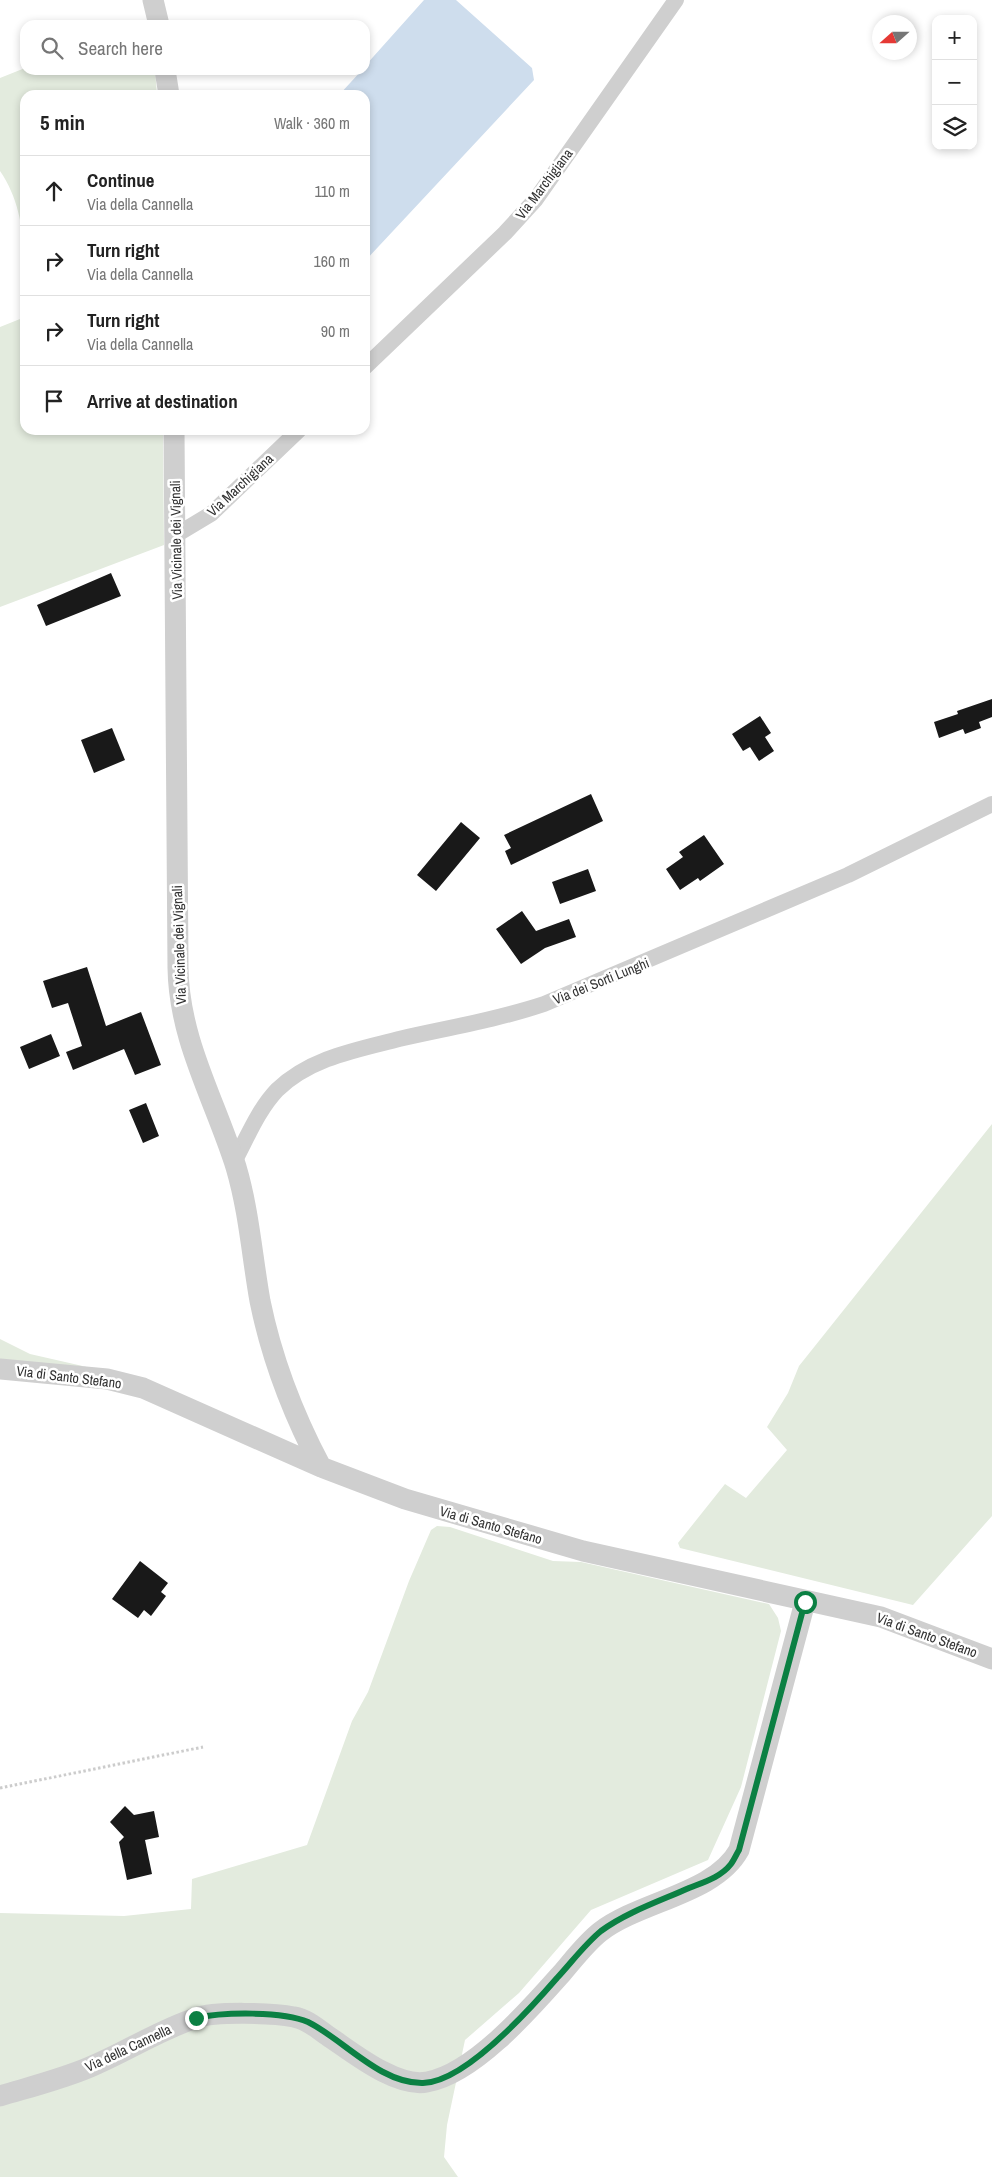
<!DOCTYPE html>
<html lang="en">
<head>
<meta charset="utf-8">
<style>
  :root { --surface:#fff; --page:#f2f2f2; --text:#222; --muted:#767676; --line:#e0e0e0 }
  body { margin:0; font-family:"Archivo Narrow",sans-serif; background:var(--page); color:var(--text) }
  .controls { position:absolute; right:15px; top:15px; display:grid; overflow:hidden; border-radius:10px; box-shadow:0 2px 8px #0003 }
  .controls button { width:45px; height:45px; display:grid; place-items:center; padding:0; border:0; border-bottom:1px solid var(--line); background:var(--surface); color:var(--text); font:25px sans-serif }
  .compass { position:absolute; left:872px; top:15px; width:45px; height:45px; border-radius:50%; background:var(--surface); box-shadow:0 2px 8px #0003; rotate:249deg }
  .stop { position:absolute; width:15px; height:15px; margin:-11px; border:4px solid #0b8043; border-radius:50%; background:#fff }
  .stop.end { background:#0b8043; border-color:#fff; box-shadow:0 1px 5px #0008 }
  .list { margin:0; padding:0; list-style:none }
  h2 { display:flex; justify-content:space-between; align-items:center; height:65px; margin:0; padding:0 20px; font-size:21px }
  h2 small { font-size:16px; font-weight:400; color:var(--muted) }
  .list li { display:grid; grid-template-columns:32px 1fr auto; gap:15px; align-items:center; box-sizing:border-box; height:70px; padding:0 20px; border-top:1px solid var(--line) }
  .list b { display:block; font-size:19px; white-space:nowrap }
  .list p { margin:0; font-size:16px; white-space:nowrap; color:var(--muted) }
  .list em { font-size:16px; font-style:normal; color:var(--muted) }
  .icon { flex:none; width:28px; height:28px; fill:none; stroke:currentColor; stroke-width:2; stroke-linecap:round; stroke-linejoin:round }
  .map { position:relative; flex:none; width:992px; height:2177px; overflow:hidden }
  .search { position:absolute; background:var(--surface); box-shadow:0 2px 8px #0003; left:20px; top:20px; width:350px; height:55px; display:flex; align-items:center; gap:12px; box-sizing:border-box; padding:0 18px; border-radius:15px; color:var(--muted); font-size:19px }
  .panel { position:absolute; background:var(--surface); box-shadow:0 2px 8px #0003; left:20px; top:90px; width:350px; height:345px; border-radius:15px }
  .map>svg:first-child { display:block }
  .green { fill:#e3ebde }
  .water { fill:#cedded }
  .building { fill:#191919 }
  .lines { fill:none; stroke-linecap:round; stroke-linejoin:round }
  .path { stroke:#ccc; stroke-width:3; stroke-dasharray:2.5 2.5; stroke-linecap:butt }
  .minor { stroke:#cfcfcf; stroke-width:16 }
  .tertiary { stroke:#cfcfcf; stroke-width:21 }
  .route { stroke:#0b8043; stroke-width:6 }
  .labels { text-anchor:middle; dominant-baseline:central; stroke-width:5; stroke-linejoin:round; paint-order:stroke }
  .street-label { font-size:14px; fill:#323232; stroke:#fff }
</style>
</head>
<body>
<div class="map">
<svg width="992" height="2177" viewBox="0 0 992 2177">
  <rect width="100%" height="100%" fill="#fff"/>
  <path class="green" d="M25 68V70H155L157 95H25V308L23 309C25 262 28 212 0 171V78Z
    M25 317V430H163L164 545 0 607V327Z
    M992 1124V1516L913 1605 680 1548 678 1543 725 1484 746 1498 787 1450 767 1427 788 1393 799 1366Z
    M0 1339 30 1354 87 1367 0 1360Z
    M437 1526 450 1527 553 1561 581 1562 769 1604 778 1618 781 1631 741 1787 708 1860 591 1910 519 1993 465 2040 447 2125 444 2157 458 2177H0V1913L124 1916 191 1909 192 1879 307 1845 352 1721 368 1692 409 1581 431 1530Z"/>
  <path class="water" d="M424 0H456L532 68 534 80 365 261V95H339L362 70H365V66Z"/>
  <path class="building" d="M111 573 121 596 46 626 37 605Z
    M992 699V717L979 722 981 728 965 734 963 729 939 738 934 722 958 714 957 711Z
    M760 716 771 733 765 737 774 751 759 761 750 747 743 751 732 734Z
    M112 728 125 760 94 773 81 740Z
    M591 794 603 821 511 865 505 851 511 848 504 835Z
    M461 822 480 838 436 891 417 875Z
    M704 835 724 864 700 881 698 878 680 890 666 869 683 857 679 852Z
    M588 869 596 891 560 904 552 882Z
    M522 911 536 931 569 919 576 937 545 948 521 964 496 929Z
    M87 967 106 1026 141 1012 161 1065 135 1075 124 1049 73 1070 66 1052 82 1046 68 1003 52 1008 43 981Z
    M51 1034 60 1056 29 1069 20 1047Z
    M146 1103 159 1136 143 1143 129 1110Z
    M140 1561 168 1583 161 1592 166 1596 151 1616 144 1610 138 1618 112 1599Z
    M125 1806 134 1815 154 1811 159 1837 145 1840 152 1874 127 1880 119 1842 124 1837 110 1822Z"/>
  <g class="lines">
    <path class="path" d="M0 1788 203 1747"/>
    <path class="minor" d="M365 367 505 233 536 199 676 0
      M176 535 211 514 299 430
      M234 1162C247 1138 258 1110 277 1090 310 1058 356 1050 399 1039 447 1028 496 1020 544 1004L848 875 992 804"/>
    <path class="tertiary" d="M153 0 159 25
      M165 70 169 95
      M174 430 178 968C179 1040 215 1100 236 1167 249 1211 252 1256 260 1301 272 1360 293 1414 321 1467
      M0 1369 107 1379 143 1388 321 1467 405 1499 583 1551 881 1617 992 1659
      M0 2096C30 2087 62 2079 90 2067 126 2052 159 2030 196 2018 215 2011 273 2013 294 2017 307 2019 318 2029 328 2036 352 2052 396 2088 427 2082 474 2074 531 2008 562 1973 574 1959 586 1943 600 1932 640 1901 715 1894 739 1850L805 1602"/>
  </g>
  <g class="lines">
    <path class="route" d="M196 2018C223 2012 283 2011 308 2022 343 2039 380 2084 423 2083 465 2082 531 2008 557 1978 571 1963 585 1944 601 1931 627 1912 660 1901 689 1888 704 1882 721 1877 731 1864 734 1860 736 1855 739 1850L805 1602"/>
  </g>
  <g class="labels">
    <g class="street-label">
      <text transform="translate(544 184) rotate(-53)">Via Marchigiana</text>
      <text transform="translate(240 485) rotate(-43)">Via Marchigiana</text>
      <text transform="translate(176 540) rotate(-91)">Via Vicinale dei Vignali</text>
      <text transform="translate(179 945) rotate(-92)">Via Vicinale dei Vignali</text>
      <text transform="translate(601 981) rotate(-22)">Via dei Sorti Lunghi</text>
      <text transform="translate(69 1377) rotate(7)">Via di Santo Stefano</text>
      <text transform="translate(491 1525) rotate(16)">Via di Santo Stefano</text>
      <text transform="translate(927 1635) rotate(20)">Via di Santo Stefano</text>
      <text transform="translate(128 2048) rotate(-25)">Via della Cannella</text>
    </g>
  </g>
</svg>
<div class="controls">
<button>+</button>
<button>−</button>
<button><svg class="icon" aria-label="layers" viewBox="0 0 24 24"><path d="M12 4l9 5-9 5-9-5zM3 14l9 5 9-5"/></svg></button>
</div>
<svg class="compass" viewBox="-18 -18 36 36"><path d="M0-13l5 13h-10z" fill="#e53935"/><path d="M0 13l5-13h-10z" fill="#767676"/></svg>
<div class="stop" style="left:805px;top:1602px"></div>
<div class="stop end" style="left:196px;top:2018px"></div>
<div class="search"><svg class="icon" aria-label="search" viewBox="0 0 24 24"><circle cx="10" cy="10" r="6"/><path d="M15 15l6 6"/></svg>Search here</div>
<section class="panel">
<h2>5 min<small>Walk · 360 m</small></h2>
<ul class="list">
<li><svg class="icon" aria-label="ahead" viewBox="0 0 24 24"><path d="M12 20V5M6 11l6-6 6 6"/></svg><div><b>Continue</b><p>Via della Cannella</p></div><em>110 m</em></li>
<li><svg class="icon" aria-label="right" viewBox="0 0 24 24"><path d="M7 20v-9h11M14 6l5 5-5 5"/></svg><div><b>Turn right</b><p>Via della Cannella</p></div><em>160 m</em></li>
<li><svg class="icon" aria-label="right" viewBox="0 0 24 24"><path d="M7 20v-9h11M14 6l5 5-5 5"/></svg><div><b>Turn right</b><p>Via della Cannella</p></div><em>90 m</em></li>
<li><svg class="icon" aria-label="arrive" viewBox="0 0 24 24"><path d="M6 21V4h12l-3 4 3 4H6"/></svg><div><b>Arrive at destination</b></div></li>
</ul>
</section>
</div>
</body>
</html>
